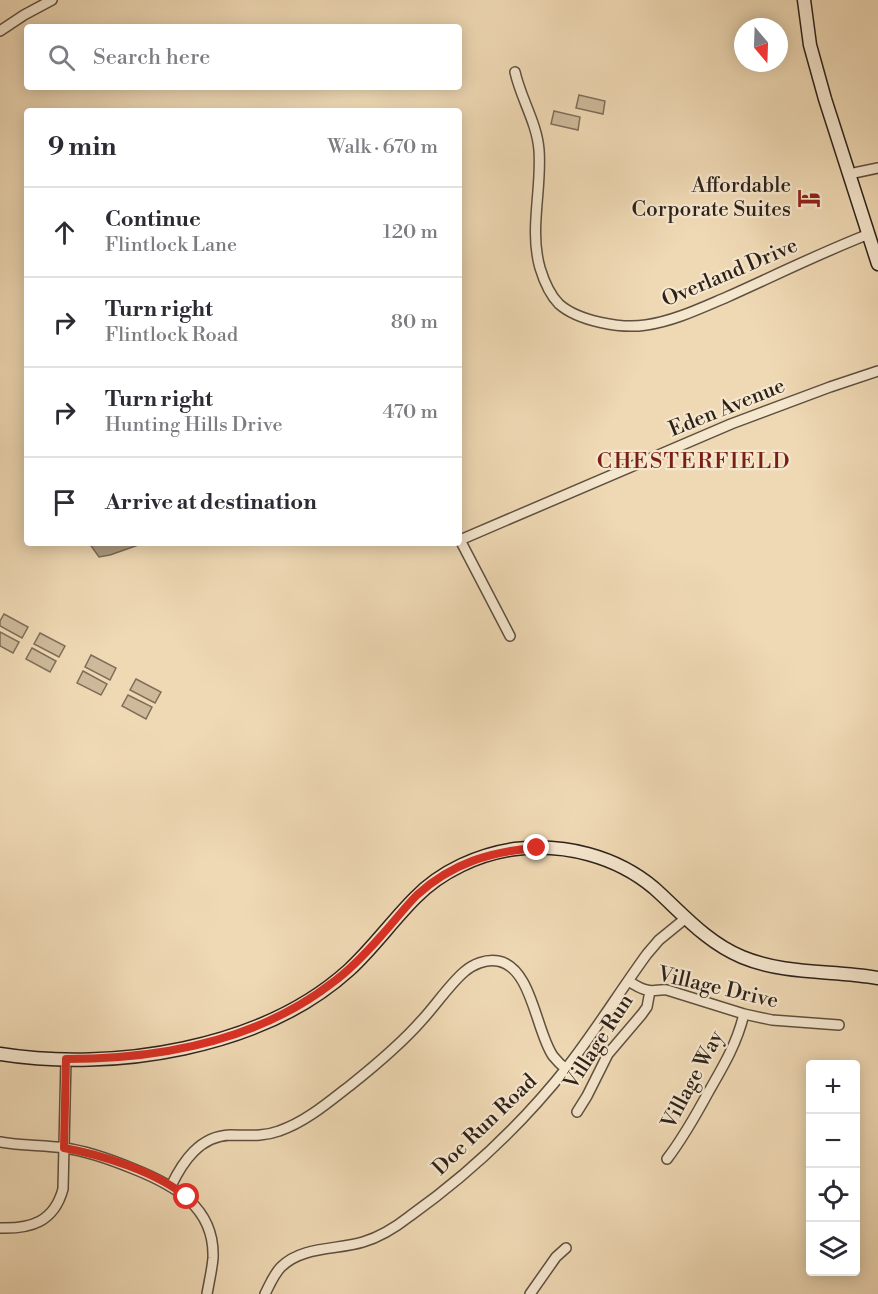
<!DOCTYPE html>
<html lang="en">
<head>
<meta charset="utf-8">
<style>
  :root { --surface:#fff; --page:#f7f7f7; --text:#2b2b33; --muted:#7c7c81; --line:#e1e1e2 }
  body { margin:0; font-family:"Libre Bodoni",serif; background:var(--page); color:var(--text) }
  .controls { position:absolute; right:18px; bottom:18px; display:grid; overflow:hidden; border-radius:6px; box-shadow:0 3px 15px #0003 }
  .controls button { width:54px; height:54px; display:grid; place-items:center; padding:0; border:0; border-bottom:2px solid var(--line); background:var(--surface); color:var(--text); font:30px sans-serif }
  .compass { position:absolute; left:734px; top:18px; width:54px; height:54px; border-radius:50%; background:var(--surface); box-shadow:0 3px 15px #0003; rotate:161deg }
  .stop { position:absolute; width:18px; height:18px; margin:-14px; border:4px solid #d93025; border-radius:50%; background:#fff }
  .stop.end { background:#d93025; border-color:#fff; box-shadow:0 2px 6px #0008 }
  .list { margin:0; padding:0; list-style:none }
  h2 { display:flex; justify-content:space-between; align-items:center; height:78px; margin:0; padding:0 24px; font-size:26px }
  h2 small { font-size:20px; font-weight:400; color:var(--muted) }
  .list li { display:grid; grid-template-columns:39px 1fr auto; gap:18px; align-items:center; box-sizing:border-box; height:90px; padding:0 24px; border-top:2px solid var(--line) }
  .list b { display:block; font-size:22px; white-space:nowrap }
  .list p { margin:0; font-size:20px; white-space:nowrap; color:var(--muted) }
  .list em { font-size:20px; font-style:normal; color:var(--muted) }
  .icon { flex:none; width:33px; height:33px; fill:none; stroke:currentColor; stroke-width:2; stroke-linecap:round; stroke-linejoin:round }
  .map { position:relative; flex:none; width:878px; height:1294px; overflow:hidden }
  .search { position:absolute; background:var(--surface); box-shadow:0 3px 15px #0003; left:24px; top:24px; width:438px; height:66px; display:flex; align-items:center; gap:15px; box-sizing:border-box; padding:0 21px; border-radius:6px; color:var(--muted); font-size:22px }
  .panel { position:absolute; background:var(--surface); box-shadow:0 3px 15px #0003; left:24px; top:108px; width:438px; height:438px; border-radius:6px }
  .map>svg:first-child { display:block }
  .green { fill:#ceba9a; stroke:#7e6e5a; stroke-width:1.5 }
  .water { fill:#ad9b80; stroke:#7a6b57; stroke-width:1.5 }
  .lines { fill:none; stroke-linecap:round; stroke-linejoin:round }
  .street-casing { stroke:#5e5040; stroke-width:12 }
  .secondary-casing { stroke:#2d221a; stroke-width:15 }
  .street { stroke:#f5e6ce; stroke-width:9 }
  .secondary { stroke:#f5e6ce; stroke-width:12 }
  .route { stroke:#d93025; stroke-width:8 }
  .labels { text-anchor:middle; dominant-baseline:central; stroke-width:4.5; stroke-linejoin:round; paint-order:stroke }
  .poi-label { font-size:21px; fill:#2d221a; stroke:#f5e6ce; text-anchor:end }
  .street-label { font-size:21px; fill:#2d221a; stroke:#f5e6ce }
  .neighbourhood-label { font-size:22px; letter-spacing:1.5px; fill:#7a1f14; stroke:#f5e6ce }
</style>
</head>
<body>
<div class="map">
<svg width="878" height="1294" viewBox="0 0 878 1294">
  <rect width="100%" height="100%" fill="#efd9b4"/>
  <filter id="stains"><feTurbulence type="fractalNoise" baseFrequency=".00333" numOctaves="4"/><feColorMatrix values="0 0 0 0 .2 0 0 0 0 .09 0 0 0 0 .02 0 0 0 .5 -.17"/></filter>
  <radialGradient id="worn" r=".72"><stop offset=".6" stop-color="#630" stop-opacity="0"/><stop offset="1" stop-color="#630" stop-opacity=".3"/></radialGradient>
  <path class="green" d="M579 95 605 101 603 114 576 108Z
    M554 111 580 117 578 130 551 124Z
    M4 614 28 627 22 638 0 626V621Z
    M0 632 19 642 13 653 0 646Z
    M40 633 65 646 59 657 34 644Z
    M32 648 56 661 50 672 26 659Z
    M91 655 116 668 110 680 85 667Z
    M83 671 107 684 101 695 77 683Z
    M136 679 161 692 155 703 130 690Z
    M128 695 152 707 146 719 122 706Z"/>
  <path class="water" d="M89 543H144L110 555 99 557Z"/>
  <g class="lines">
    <g class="street-casing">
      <path id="street" d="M0 31 24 15 52 0
        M515 72C521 99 537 123 539 150 542 190 529 229 540 268 544 281 549 294 559 304 578 321 621 329 646 325 674 321 701 308 727 297 774 276 820 253 869 234
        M849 174 878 168
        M459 538 510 636
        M460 540 731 424 830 387 878 371
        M628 981C634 984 640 989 647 990 653 992 660 989 667 990L744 1014 772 1020 839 1025
        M577 1112 587 1096 608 1054 642 1014 647 1007 650 991
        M0 1142C21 1146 43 1145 64 1148 88 1151 112 1160 134 1169 174 1185 215 1207 213 1258 212 1270 209 1282 207 1294
        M667 1159C683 1138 696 1115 709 1091 724 1065 737 1043 744 1014
        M171 1186C183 1161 200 1136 230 1135 247 1135 263 1137 279 1131 306 1122 330 1101 352 1084 377 1064 401 1044 422 1020 435 1006 450 984 464 972 473 964 486 959 498 961 532 967 536 1032 553 1056 557 1061 561 1065 566 1069
        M0 1228C31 1229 54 1222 63 1189L66 1059
        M265 1294C270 1284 274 1274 281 1267 302 1246 337 1250 363 1242 380 1237 396 1227 410 1216 469 1174 523 1123 568 1066 596 1030 620 991 647 954L659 940 686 918
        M530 1294 556 1257 566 1248"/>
    </g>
    <g class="secondary-casing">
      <path id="secondary" d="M804 0 810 45 825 99 878 264
        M0 1054C112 1072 262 1049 349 970 373 948 392 921 415 898 441 871 479 854 515 849 564 843 616 856 654 888 682 913 706 942 742 957 785 975 833 970 878 978"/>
    </g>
    <use href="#street" class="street"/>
    <use href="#secondary" class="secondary"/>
  </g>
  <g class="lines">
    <path class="route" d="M187 1197C156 1172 103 1155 64 1148L66 1059C159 1059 257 1041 332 983 350 970 366 953 381 936 393 923 404 908 417 895 452 863 492 851 537 848"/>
  </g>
  <defs>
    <g id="hotel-bare" transform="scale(1.8)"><path d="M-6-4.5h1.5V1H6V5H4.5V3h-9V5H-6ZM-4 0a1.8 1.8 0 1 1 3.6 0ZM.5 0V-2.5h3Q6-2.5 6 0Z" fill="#8f2418" stroke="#f5e6ce" stroke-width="2.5" paint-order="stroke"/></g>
  </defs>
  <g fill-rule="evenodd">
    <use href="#hotel-bare" x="809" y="198"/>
  </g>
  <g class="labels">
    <g class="poi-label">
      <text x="791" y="186">Affordable<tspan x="791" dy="24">Corporate Suites</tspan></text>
    </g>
    <g class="street-label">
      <text transform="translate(730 273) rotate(-23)">Overland Drive</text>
      <text transform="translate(727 408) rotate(-22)">Eden Avenue</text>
      <text transform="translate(718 988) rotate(13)">Village Drive</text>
      <text transform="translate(599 1042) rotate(-57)">Village Run</text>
      <text transform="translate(693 1080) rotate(-62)">Village Way</text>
      <text transform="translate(485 1125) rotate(-44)">Doe Run Road</text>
    </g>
    <g class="neighbourhood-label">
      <text x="694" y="461">CHESTERFIELD</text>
    </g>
  </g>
  <rect width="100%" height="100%" filter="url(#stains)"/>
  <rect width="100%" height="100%" fill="url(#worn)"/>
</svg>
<div class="controls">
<button>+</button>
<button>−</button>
<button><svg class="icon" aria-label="locate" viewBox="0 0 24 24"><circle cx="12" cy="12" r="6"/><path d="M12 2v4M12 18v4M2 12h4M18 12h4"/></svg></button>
<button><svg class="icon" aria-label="layers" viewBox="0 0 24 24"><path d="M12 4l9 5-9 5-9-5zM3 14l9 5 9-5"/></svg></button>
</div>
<svg class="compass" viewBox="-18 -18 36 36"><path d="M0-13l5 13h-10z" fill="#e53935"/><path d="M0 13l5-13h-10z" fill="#7c7c81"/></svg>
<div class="stop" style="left:187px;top:1197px"></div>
<div class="stop end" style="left:537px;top:848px"></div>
<div class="search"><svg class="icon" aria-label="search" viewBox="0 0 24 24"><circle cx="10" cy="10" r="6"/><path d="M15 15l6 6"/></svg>Search here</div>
<section class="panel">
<h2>9 min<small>Walk · 670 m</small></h2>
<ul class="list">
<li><svg class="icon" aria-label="ahead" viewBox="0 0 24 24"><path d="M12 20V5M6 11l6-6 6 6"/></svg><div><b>Continue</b><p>Flintlock Lane</p></div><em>120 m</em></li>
<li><svg class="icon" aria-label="right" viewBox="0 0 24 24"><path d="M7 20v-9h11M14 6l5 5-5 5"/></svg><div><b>Turn right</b><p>Flintlock Road</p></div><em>80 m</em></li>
<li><svg class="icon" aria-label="right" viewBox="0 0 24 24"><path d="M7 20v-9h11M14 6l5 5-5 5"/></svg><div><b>Turn right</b><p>Hunting Hills Drive</p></div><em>470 m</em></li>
<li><svg class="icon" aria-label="arrive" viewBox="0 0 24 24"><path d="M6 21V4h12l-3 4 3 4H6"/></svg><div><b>Arrive at destination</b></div></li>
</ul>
</section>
</div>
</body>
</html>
